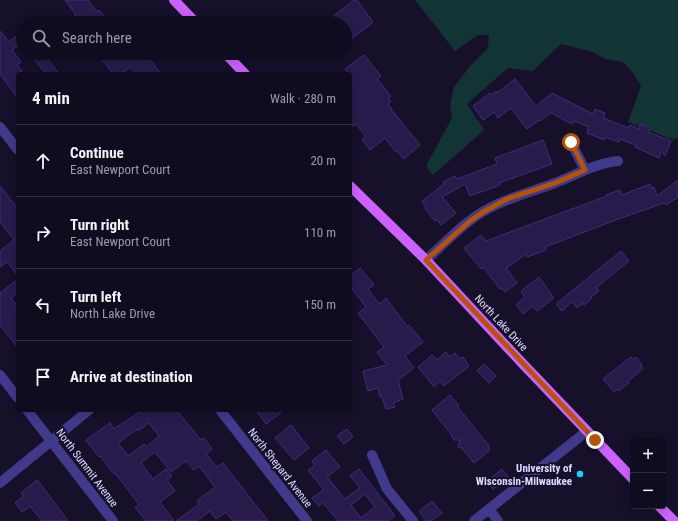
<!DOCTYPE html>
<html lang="en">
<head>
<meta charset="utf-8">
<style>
  :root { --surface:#100c20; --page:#1e1a2d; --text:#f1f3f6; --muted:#9c9ba5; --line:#302c3e }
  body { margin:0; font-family:"Roboto Condensed",sans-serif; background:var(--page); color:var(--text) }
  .controls { position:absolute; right:12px; bottom:12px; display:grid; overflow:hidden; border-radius:4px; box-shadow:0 2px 10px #0003 }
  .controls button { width:36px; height:36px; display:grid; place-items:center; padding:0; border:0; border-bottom:1px solid var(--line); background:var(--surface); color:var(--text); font:20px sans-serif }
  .stop { position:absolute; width:12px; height:12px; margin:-9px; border:3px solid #b45309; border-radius:50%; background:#fff }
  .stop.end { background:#b45309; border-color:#fff; box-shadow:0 1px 4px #0008 }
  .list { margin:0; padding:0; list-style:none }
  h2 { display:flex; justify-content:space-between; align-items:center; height:52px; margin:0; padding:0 16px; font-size:17px }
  h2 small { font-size:13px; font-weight:400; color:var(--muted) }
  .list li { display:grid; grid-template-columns:26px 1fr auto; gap:12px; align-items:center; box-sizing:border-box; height:72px; padding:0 16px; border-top:1px solid var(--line) }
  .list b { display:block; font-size:15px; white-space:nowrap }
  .list p { margin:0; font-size:13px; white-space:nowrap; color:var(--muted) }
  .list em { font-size:13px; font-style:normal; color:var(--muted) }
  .icon { flex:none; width:22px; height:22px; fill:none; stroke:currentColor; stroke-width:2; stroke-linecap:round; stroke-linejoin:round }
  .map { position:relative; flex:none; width:678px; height:521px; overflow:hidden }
  .search { position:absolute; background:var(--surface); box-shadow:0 2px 10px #0003; left:16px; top:16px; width:336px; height:44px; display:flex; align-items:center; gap:10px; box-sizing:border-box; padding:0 14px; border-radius:22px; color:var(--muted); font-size:15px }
  .panel { position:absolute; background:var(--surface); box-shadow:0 2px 10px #0003; left:16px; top:72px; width:336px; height:340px; border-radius:4px }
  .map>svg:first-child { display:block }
  .green { fill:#133435 }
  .building { fill:#281b4c; stroke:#402d79; fill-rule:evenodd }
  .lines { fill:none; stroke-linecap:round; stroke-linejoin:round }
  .minor { stroke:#413a8b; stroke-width:10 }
  .major { stroke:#cd61ff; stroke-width:10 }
  .route { stroke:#b45309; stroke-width:5 }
  .poi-dot { fill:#06d8ff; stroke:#16102b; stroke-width:1.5 }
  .labels { text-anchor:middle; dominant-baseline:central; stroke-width:4; stroke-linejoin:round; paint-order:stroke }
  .street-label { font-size:11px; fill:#e0daff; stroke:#16102b }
  .poi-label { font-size:11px; font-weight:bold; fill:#e0daff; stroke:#16102b; text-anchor:end }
</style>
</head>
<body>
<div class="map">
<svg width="678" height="521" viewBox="0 0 678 521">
  <rect width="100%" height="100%" fill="#16102b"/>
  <path class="green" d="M415 0H678V138L673 140 628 122 641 86 634 74 623 62 605 59 593 52 561 44 533 71 508 68 467 104 484 130 433 175 426 166 452 118 450 105 454 87 471 65 488 48 489 35H478L455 51Z"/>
  <path class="building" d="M65 0H88L97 12 99 10 105 17 96 23H65L76 15Z
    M354 0H357L373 22 345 44V23H336L331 18Z
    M23 30V42L12 50 21 62 17 65 22 71 18 74V98L0 74V31L9 42Z
    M29 53H43L59 74H46Z
    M97 53H145L161 74H136L130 67 121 74H113Z
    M364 55 381 76 377 79 391 96 388 98 391 101 388 104 392 109H391L420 145 404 159 397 151H395L385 138 370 150 362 140 366 137 356 124 350 128V83L354 80 345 69Z
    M515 79 536 106 552 93 593 114 595 109 605 113 603 118 629 128 630 125 639 129 641 124 650 128 648 132 671 141 665 156 661 151 659 158 635 147 636 145 620 139 619 142 605 137 604 140 587 133 589 127 574 121 572 124 551 113 540 121 539 120 527 129 511 108 498 118 494 112 483 120 473 106 490 93 491 95 496 91 497 93Z
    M543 140 552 164 499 183 500 185 470 196 465 184 442 197 456 213 441 225 437 219 435 221 425 208 426 207 422 201 444 184 443 182 455 176 457 179 497 164 495 158Z
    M678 180V197L666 205 664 203 621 218 545 247 546 250 527 257 526 254 506 268 517 283 505 292 502 288 500 289 483 267 481 269 464 248 481 235 486 241 607 196 606 195 620 190 622 195 650 184 652 188 654 187 657 196Z
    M0 186 18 209V276L7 262 0 267V251L14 240 0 222Z
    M621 251 629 261 596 288 599 291 591 297 592 298 584 305 583 303 577 308 572 302 562 311 556 304Z
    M360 268 374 285 368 289 379 304 386 298 407 326 409 325 423 342 405 356 414 368 398 380 403 399 393 403 395 407 386 409 382 397H380L378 388 368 391 363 371 387 365 377 352 384 347 358 313 366 307 350 286V276Z
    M539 277 554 298 537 311 533 306 523 314 516 305 525 297 521 291Z
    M18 279V293L11 298 18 307V348L0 325V293Z
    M446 352 450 357 455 353 460 359 463 357 469 366 444 386 440 381 434 387 418 367 432 355 437 360Z
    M631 357 633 359 636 357 642 365 641 366 643 369 628 381 629 383 619 391 618 389 614 392 603 379Z
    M484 364 496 376 489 383 477 371Z
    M450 395 459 405 457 406 489 446 488 447 490 450 474 463 462 448 458 447 460 440H454L451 434 432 410Z
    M143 410H176L201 440 204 438 212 449 206 454 217 467 223 463 268 521H233L226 512 216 519 210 511 197 521H176L199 504 197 501 215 487 199 466 194 470 186 461 171 472 155 452 141 463 153 479 166 469 172 476 167 480 175 491 160 502 174 521H146L135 507 139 504 115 473 114 474 100 456 99 457 86 440 110 423 114 429ZM149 423 159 436 146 447 144 444 128 456 118 443 137 429 138 431Z
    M256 410H284L266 424Z
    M291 425 309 448 294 460 275 438Z
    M347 429 353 437 344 444 337 436Z
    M326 450 340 467 327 477 345 499 360 488 350 476 359 469 395 516 389 521H338L323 503 319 506 312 498 324 490 308 470 315 465 312 461ZM365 494 375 507 361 518 351 505Z
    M502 469 508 477 493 489 487 481Z
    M37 480 51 498 68 521H42L30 506 22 512 15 503 24 496 21 493Z
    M432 501 442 513 431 521H426L419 511Z"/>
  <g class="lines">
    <path class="minor" d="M0 127 18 150
      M571 142 585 170
      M426 260C444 244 463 223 484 211 506 198 531 192 555 183 576 175 596 163 618 161
      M0 375 18 398
      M27 410 113 521
      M220 410 307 521
      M372 455 387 489 413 521
      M0 483 89 410
      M489 509 498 521
      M474 521 587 431"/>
    <path class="major" d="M174 0 196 23
      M225 53 245 74
      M350 186 426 260 523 364 633 479
      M659 506 674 521"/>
  </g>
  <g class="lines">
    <path class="route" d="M571 142 585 170 555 183 507 199 483 212 470 221 426 260 595 440"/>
  </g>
  <circle class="poi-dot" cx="580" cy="474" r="4"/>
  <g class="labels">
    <g class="street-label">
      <text transform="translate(501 323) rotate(47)">North Lake Drive</text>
      <text transform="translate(87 468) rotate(53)">North Summit Avenue</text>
      <text transform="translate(280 468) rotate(52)">North Shepard Avenue</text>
    </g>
    <g class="poi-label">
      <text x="572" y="468">University of<tspan x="572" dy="13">Wisconsin-Milwaukee</tspan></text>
    </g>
  </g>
</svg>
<div class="controls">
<button>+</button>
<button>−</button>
</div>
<div class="stop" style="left:571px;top:142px"></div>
<div class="stop end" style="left:595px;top:440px"></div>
<div class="search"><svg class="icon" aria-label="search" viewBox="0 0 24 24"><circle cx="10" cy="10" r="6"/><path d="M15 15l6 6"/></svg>Search here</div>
<section class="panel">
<h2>4 min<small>Walk · 280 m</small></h2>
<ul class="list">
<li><svg class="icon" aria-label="ahead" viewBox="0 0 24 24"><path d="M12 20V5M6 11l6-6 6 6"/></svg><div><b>Continue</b><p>East Newport Court</p></div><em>20 m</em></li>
<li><svg class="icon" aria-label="right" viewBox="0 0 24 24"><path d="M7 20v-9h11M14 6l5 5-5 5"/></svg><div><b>Turn right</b><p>East Newport Court</p></div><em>110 m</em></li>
<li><svg class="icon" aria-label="left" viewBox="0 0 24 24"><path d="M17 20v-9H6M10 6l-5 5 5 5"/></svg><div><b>Turn left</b><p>North Lake Drive</p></div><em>150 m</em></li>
<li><svg class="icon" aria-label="arrive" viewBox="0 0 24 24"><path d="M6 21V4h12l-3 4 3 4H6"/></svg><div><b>Arrive at destination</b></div></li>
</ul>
</section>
</div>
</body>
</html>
